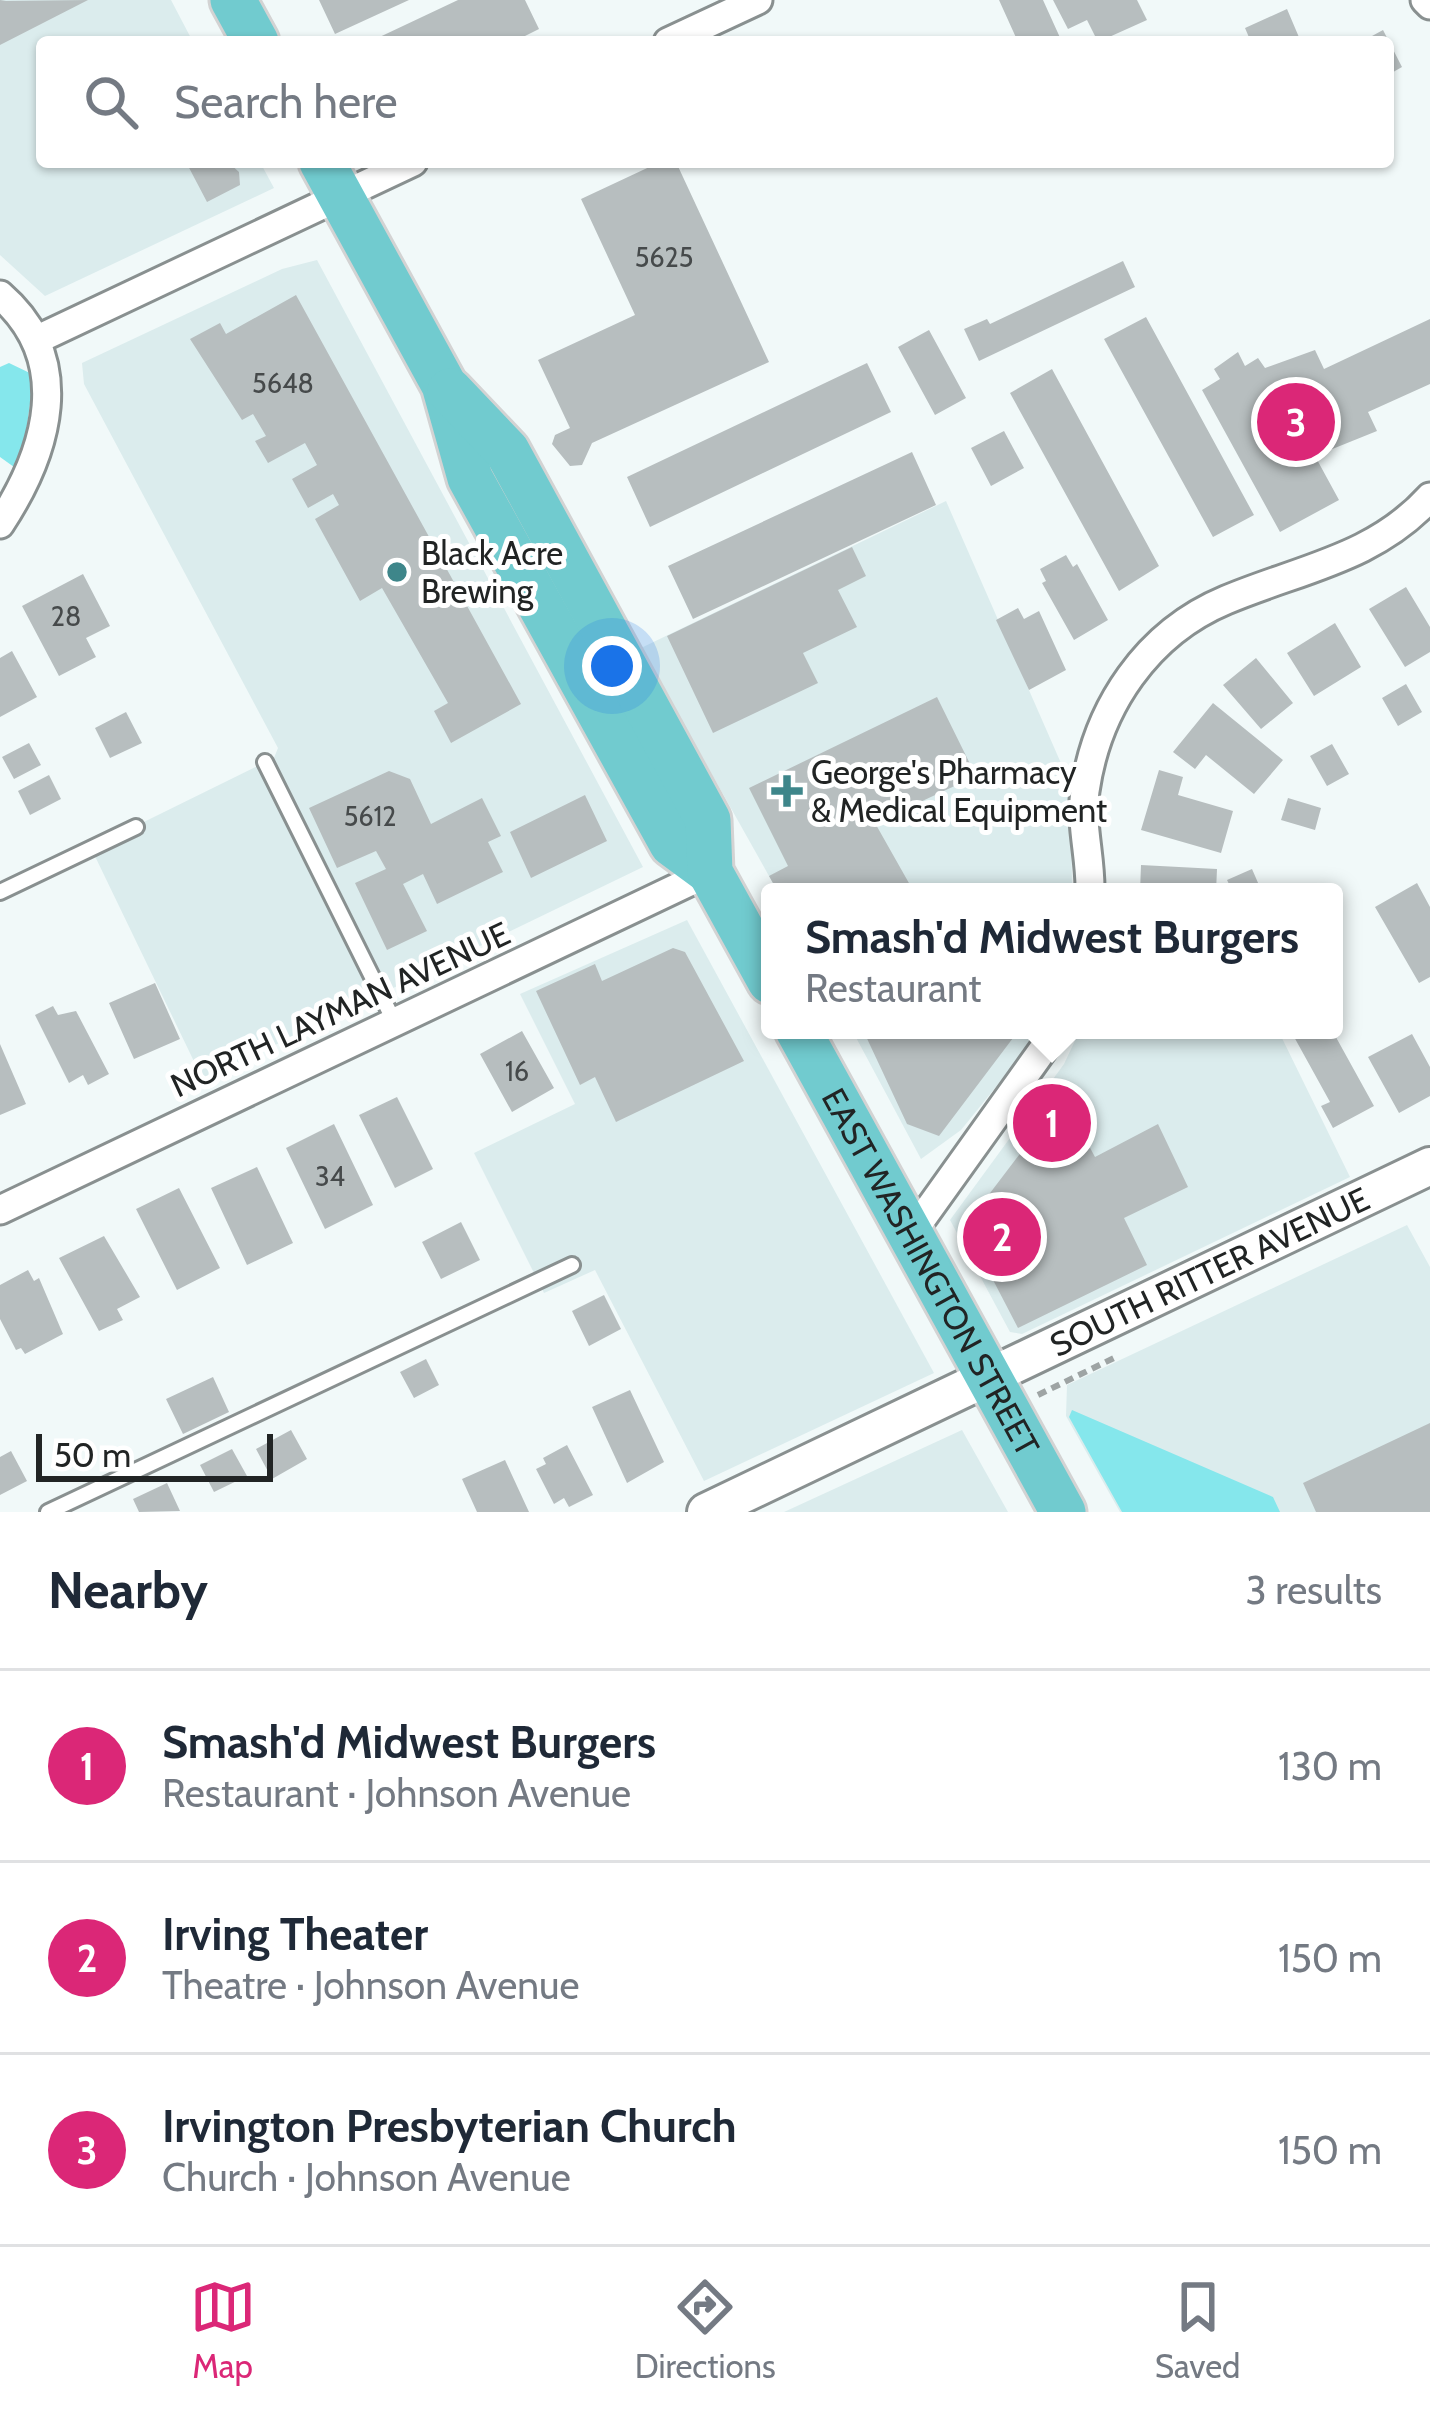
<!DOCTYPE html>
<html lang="en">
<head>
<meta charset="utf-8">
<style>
  :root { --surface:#fff; --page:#f6f6f7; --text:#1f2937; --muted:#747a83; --line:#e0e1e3; --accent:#db2777 }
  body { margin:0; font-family:Cabin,sans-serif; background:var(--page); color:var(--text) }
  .scale { position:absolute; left:36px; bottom:30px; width:237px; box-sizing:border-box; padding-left:12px; border:6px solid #212424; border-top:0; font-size:33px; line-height:42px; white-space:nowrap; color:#212424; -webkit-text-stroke:9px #fff; paint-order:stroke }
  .you { position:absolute; left:612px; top:666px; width:42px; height:42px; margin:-30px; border:9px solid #fff; border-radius:50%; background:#1a73e8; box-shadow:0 0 0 18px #1a73e833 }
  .badge { display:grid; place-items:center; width:78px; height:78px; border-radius:50%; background:var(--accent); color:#fff; font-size:39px; font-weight:700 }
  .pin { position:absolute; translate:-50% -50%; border:6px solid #fff; box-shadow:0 3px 12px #0006 }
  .popup { position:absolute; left:761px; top:883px; width:582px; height:156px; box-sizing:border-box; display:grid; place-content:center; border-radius:12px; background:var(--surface); filter:drop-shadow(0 3px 9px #0005); font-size:39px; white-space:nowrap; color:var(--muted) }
  .popup b { font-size:45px; color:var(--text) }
  .popup::after { content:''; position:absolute; left:50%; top:100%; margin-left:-24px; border:24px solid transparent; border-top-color:var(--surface) }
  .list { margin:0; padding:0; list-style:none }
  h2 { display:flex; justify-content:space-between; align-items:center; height:156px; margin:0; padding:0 48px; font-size:51px }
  h2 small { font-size:39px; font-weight:400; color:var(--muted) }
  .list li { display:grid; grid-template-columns:78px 1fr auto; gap:36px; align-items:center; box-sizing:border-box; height:192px; padding:0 48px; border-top:3px solid var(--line) }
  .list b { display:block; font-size:45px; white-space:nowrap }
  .list p { margin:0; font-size:39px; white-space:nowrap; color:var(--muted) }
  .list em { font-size:39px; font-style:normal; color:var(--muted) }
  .icon { flex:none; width:66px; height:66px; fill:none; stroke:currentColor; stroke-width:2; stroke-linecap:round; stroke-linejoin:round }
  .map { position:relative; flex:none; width:1430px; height:1512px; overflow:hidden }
  .search { position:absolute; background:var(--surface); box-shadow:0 3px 9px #0004; left:36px; right:36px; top:36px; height:132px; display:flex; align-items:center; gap:30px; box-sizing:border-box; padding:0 42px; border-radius:12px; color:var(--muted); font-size:45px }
  .sheet { height:732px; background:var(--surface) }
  nav { display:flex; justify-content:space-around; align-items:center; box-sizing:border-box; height:168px; border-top:3px solid var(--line); background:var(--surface); font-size:33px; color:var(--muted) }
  nav a { display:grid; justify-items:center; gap:6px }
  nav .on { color:var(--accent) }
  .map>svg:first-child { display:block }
  .built { fill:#dbeced }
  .green { fill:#85e7ec }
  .building { fill:#b7bebf }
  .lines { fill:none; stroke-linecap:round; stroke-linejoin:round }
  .service-casing { stroke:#899090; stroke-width:20 }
  .minor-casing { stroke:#899090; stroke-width:33 }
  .tertiary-casing { stroke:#899090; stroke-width:42 }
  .primary-casing { stroke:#d3d3d3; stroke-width:51 }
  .path { stroke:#9ea4a4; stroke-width:6; stroke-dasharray:9 6; stroke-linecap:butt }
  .service { stroke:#fff; stroke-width:14 }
  .minor { stroke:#fff; stroke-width:27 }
  .tertiary { stroke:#fff; stroke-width:36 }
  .primary { stroke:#71cbcf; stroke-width:45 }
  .poi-dot { fill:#3e868a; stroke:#fff; stroke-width:4.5 }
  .labels { text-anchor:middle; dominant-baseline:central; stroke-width:10; stroke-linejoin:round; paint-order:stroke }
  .number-label { font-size:27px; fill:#464a4b }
  .poi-label { font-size:33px; fill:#212424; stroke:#fff; text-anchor:start }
  .street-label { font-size:33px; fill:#212424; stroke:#fff }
</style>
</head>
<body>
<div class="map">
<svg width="1430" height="1512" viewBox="0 0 1430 1512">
  <rect width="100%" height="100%" fill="#f1f9f9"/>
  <path class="built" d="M0 0H171L193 42H42V162H260L274 188 45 296 0 255Z
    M317 260 643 867 203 1080 91 848 274 758 278 748 84 384 82 363 282 269Z
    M946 501 1071 786 1072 892H778L641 648Z
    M687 920 934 1373 704 1481 595 1270 544 1293 474 1153 575 1104 520 994Z
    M852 1030H1042L961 1130 921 1159Z
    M1080 1030H1135L1159 1037 1173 1030H1278L1350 1177 1022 1334 1010 1332 950 1220 1064 1064Z
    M1407 1225 1430 1267V1512H1120L1066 1416 1067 1385Z
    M962 1430 1008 1512H784L834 1489Z"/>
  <path class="green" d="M9 363 34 375 24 447 14 467 0 457V367Z
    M1072 1410 1273 1497 1280 1512H1122L1069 1417Z"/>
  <path class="building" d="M0 0 6 1 88 0 0 45Z
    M319 0H409L335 34Z
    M458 0H525L539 29 513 42H369Z
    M999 0H1043L1062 42H1018Z
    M1053 0H1137L1147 20 1098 42 1087 20 1068 29Z
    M1287 9 1301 42H1251L1245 28Z
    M1383 30 1402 67 1388 75V42H1361Z
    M186 162H228L239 172 240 185 207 202Z
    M660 162H676L769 362 592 443 582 465 570 466 552 444 555 435 570 428 538 360 635 315 581 199Z
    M1123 261 1135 287 979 361 964 329 987 319 990 324Z
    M296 295 521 704 451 743 434 711 448 703 382 588 360 601 315 519 339 505 333 494 308 508 292 479 317 465 305 443 268 463 255 441 266 436 253 414 242 420 190 339 220 323 226 334Z
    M1146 317 1254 515 1213 537 1104 339Z
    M1430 319V384L1368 412 1377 431 1315 456 1339 500 1280 532 1202 390 1220 379 1214 369 1238 352 1245 366 1258 358 1265 368 1315 350 1324 369Z
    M929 330 966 398 935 415 898 347Z
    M867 363 891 412 650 527 627 477Z
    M1052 369 1159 566 1119 591 1010 393Z
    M1004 431 1024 468 991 486 971 448Z
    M912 452 936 505 693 619 668 566Z
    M852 547 866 576 838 590 857 627 803 653 818 683 713 733 667 636Z
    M1066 555 1073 567 1077 564 1108 620 1074 640 1042 583 1046 581 1040 569Z
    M83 574 110 626 86 638 96 657 59 676 22 606Z
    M1406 587 1430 627V652L1405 667 1369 609Z
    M1018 608 1024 619 1039 611 1066 670 1029 690 996 620Z
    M1335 623 1361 667 1314 696 1287 653Z
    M12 651 37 697 0 717V658Z
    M1256 658 1293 703 1261 729 1223 685Z
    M1406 684 1422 712 1398 726 1382 698Z
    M937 697 976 776 875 823 914 892H778L769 876 788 866 749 788Z
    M1213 703 1283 760 1254 794 1206 755 1195 769 1173 752Z
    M126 712 142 743 110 758 95 728Z
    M29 743 41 765 14 779 2 757Z
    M1332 744 1349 774 1327 786 1310 756Z
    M1159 770 1183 777 1178 795 1233 811 1221 853 1141 830Z
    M389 771 410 779 431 824 482 798 501 836 488 842 503 872 437 904 423 874 403 884 427 931 387 950 355 883 386 869 376 851 337 868 309 808Z
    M49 775 61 799 30 815 18 791Z
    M585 795 607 841 531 878 510 832Z
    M1288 798 1321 808 1315 830 1281 820Z
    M1141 865 1217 869 1216 892H1140Z
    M1252 869 1262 892H1233L1227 880Z
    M1417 883 1430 907V977L1419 983 1375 907Z
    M673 948 685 952 744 1061 616 1122 595 1077 580 1085 536 991 595 964 602 981Z
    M155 983 180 1039 134 1059 109 1003Z
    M53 1006 58 1015 76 1011 109 1074 88 1085 83 1075 69 1083 35 1015Z
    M863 1030H1015L1016 1034 939 1136 907 1124Z
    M1281 1030H1332L1374 1106 1333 1128 1321 1106 1330 1102 1293 1035 1286 1039Z
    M522 1031 554 1088 512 1112 480 1054Z
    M1412 1034 1430 1067V1096L1399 1113 1368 1057Z
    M0 1044 26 1104 0 1115Z
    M397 1097 433 1169 395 1188 359 1115Z
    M1057 1105 1074 1118 1095 1157 1158 1124 1188 1187 1124 1218 1147 1265 1018 1328 965 1226Z
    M334 1124 373 1205 325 1229 286 1148Z
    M257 1167 293 1243 247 1265 211 1188Z
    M179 1188 220 1268 177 1290 136 1209Z
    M461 1222 480 1260 441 1279 422 1242Z
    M104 1236 140 1297 117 1309 123 1320 99 1331 59 1258Z
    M28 1270 34 1281 39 1278 63 1334 25 1354 21 1348 16 1350 0 1319V1285Z
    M604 1295 621 1329 589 1346 572 1311Z
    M426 1359 439 1385 414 1398 400 1372Z
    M213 1377 229 1412 183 1434 166 1399Z
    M630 1390 664 1462 627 1483 592 1407Z
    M1430 1423V1512H1316L1303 1483Z
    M291 1430 307 1459 272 1479 256 1449Z
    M567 1445 593 1495 569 1507 564 1498 554 1504 536 1469 546 1464 543 1458Z
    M232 1449 247 1476 214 1492 200 1465Z
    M11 1451 27 1481 0 1495V1457Z
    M505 1460 529 1512H477L462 1479Z
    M167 1483 180 1511 139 1512 133 1499Z"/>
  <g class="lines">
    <g class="service-casing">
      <path id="service" d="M265 762 395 1023
        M0 892 136 827
        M48 1512 572 1265"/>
    </g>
    <g class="minor-casing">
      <path id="minor" d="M1425 0 1430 5
        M668 42 758 0
        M0 295C75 360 48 451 0 524
        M36 340 413 162
        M1090 892C1091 858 1080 824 1085 791 1097 707 1147 633 1226 600 1299 569 1374 559 1430 497
        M0 1210 710 872
        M911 1234 1057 1030"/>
    </g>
    <g class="tertiary-casing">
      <g id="tertiary">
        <path id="s1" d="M706 1512 1430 1166"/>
      </g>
    </g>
    <g class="primary-casing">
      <g id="primary">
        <path d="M233 0 256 42"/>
        <path d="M322 162 444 385 470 478 672 844 710 872"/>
        <path d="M450 391 507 451 708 820 710 872 770 981"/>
        <path id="s2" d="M798 1030 1063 1512"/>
      </g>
    </g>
    <path class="path" d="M1038 1395 1118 1356"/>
    <use href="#service" class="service"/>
    <use href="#minor" class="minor"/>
    <use href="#tertiary" class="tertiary"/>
    <use href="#primary" class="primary"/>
  </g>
  <g class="poi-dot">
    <circle cx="397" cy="572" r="12"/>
    <path d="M781 773h12v12h12v12h-12v12h-12v-12h-12v-12h12z"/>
  </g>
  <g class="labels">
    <g class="number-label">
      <text x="664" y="257">5625</text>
      <text x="283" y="383">5648</text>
      <text x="66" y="616">28</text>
      <text x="370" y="816">5612</text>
      <text x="517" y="1071">16</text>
      <text x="330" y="1176">34</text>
    </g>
    <g class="poi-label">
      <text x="421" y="553">Black Acre<tspan x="421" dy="38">Brewing</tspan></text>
      <text x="811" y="772">George's Pharmacy<tspan x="811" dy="38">&amp; Medical Equipment</tspan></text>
    </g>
    <g class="street-label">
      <text transform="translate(340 1009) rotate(-25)">NORTH LAYMAN AVENUE</text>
      <text stroke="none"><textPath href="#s2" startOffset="276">EAST WASHINGTON STREET</textPath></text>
      <text stroke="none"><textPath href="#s1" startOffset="558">SOUTH RITTER AVENUE</textPath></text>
    </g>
  </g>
</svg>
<div class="scale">50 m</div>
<div class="you"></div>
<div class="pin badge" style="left:1052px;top:1123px">1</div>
<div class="popup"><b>Smash'd Midwest Burgers</b>Restaurant</div>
<div class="pin badge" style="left:1002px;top:1237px">2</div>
<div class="pin badge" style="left:1296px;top:422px">3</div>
<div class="search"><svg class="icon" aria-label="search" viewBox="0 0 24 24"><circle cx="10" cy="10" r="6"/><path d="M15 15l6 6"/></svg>Search here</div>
</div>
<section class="sheet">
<h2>Nearby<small>3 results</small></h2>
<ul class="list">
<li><span class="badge">1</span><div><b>Smash'd Midwest Burgers</b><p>Restaurant · Johnson Avenue</p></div><em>130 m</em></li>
<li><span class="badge">2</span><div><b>Irving Theater</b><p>Theatre · Johnson Avenue</p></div><em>150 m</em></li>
<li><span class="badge">3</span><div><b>Irvington Presbyterian Church</b><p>Church · Johnson Avenue</p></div><em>150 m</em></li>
</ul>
</section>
<nav>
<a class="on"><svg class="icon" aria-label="map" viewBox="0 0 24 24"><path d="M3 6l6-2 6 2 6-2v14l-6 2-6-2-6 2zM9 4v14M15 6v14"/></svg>Map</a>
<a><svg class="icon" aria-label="directions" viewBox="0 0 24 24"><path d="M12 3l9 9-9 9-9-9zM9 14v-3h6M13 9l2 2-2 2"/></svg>Directions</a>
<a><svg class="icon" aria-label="saved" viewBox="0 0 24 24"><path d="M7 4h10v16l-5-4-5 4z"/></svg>Saved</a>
</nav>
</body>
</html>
